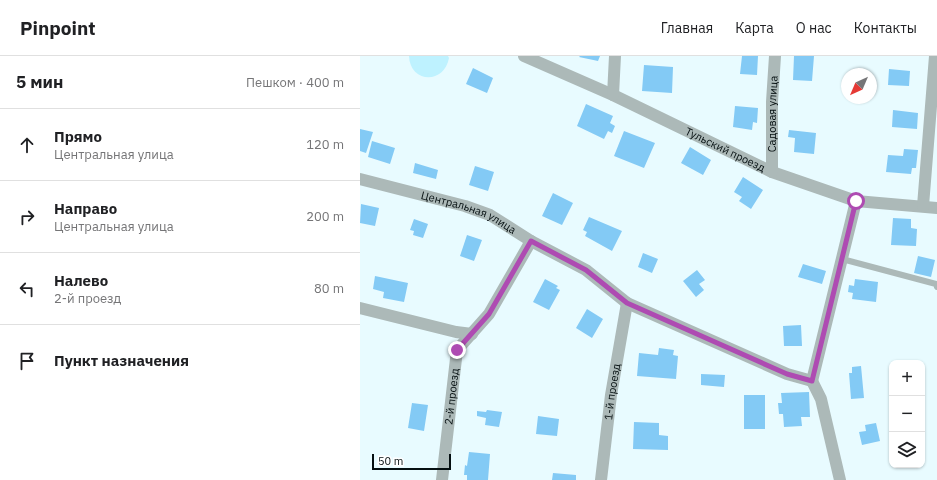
<!DOCTYPE html>
<html lang="ru">
<head>
<meta charset="utf-8">
<style>
  :root { --surface:#fff; --page:#f6f6f6; --text:#202124; --muted:#757577; --line:#e0e0e0 }
  body { margin:0; font-family:"IBM Plex Sans",sans-serif; background:var(--page); color:var(--text) }
  .controls { position:absolute; right:12px; bottom:12px; display:grid; overflow:hidden; border-radius:8px; box-shadow:0 1px 3px #0004 }
  .controls button { width:36px; height:36px; display:grid; place-items:center; padding:0; border:0; border-bottom:1px solid var(--line); background:var(--surface); color:var(--text); font:20px sans-serif }
  .compass { position:absolute; left:481px; top:12px; width:36px; height:36px; border-radius:50%; background:var(--surface); box-shadow:0 1px 3px #0004; rotate:224deg }
  .scale { position:absolute; left:12px; bottom:10px; width:79px; box-sizing:border-box; padding-left:4px; border:2px solid #050f11; border-top:0; font-size:11px; line-height:14px; white-space:nowrap; color:#050f11; -webkit-text-stroke:3px #fff; paint-order:stroke }
  .stop { position:absolute; width:12px; height:12px; margin:-9px; border:3px solid #ae4bb2; border-radius:50%; background:#fff }
  .stop.end { background:#ae4bb2; border-color:#fff; box-shadow:0 1px 4px #0008 }
  .list { margin:0; padding:0; list-style:none }
  h2 { display:flex; justify-content:space-between; align-items:center; height:52px; margin:0; padding:0 16px; font-size:17px }
  h2 small { font-size:13px; font-weight:400; color:var(--muted) }
  .list li { display:grid; grid-template-columns:26px 1fr auto; gap:12px; align-items:center; box-sizing:border-box; height:72px; padding:0 16px; border-top:1px solid var(--line) }
  .list b { display:block; font-size:15px; white-space:nowrap }
  .list p { margin:0; font-size:13px; white-space:nowrap; color:var(--muted) }
  .list em { font-size:13px; font-style:normal; color:var(--muted) }
  .icon { flex:none; width:22px; height:22px; fill:none; stroke:currentColor; stroke-width:2; stroke-linecap:round; stroke-linejoin:round }
  .map { position:relative; flex:none; width:577px; height:424px; overflow:hidden }
  header { display:flex; align-items:center; gap:24px; box-sizing:border-box; height:56px; padding:0 20px; background:var(--surface); border-bottom:1px solid var(--line) }
  header strong { font-size:19px }
  nav { display:flex; gap:22px; margin-inline-start:auto; font-size:14px }
  main { display:flex }
  aside { flex:1; background:var(--surface) }
  .map>svg:first-child { display:block }
  .green { fill:#bef2ff }
  .building { fill:#83caf5 }
  .lines { fill:none; stroke-linecap:round; stroke-linejoin:round }
  .service { stroke:#acb9b8; stroke-width:6 }
  .minor { stroke:#acb9b8; stroke-width:12 }
  .route { stroke:#ae4bb2; stroke-width:5 }
  .labels { text-anchor:middle; dominant-baseline:central; stroke-width:3; stroke-linejoin:round; paint-order:stroke }
  .street-label { font-size:11px; fill:#050f11; stroke:#fff }
</style>
</head>
<body>
<header>
<strong>Pinpoint</strong>
<nav><a>Главная</a><a>Карта</a><a>О нас</a><a>Контакты</a></nav>
</header>
<main>
<aside>
<h2>5 мин<small>Пешком · 400 m</small></h2>
<ul class="list">
<li><svg class="icon" aria-label="ahead" viewBox="0 0 24 24"><path d="M12 20V5M6 11l6-6 6 6"/></svg><div><b>Прямо</b><p>Центральная улица</p></div><em>120 m</em></li>
<li><svg class="icon" aria-label="right" viewBox="0 0 24 24"><path d="M7 20v-9h11M14 6l5 5-5 5"/></svg><div><b>Направо</b><p>Центральная улица</p></div><em>200 m</em></li>
<li><svg class="icon" aria-label="left" viewBox="0 0 24 24"><path d="M17 20v-9H6M10 6l-5 5 5 5"/></svg><div><b>Налево</b><p>2-й проезд</p></div><em>80 m</em></li>
<li><svg class="icon" aria-label="arrive" viewBox="0 0 24 24"><path d="M6 21V4h12l-3 4 3 4H6"/></svg><div><b>Пункт назначения</b></div></li>
</ul>
</aside>
<div class="map">
<svg width="577" height="424" viewBox="0 0 577 424">
  <rect width="100%" height="100%" fill="#e8fbff"/>
  <path class="green" d="M49 0H88L89 2C84 29 50 27 49 0Z"/>
  <path class="building" d="M220 0H240L238 5 219 1Z
    M382 0H398L397 19 380 18Z
    M434 0H454L452 25 433 24Z
    M284 9 313 11 312 37 282 35Z
    M113 12 133 22 127 37 106 28Z
    M529 13 550 15 549 30 528 29Z
    M226 48 253 60 250 67 255 70 252 77 248 75 244 83 217 70Z
    M375 50 398 52 397 67 393 66 392 74 373 71Z
    M533 54 558 57 557 73 532 71Z
    M0 73 13 76 6 97 0 95Z
    M429 74 456 77 454 98 434 96 435 82 428 81Z
    M264 75 295 87 284 112 254 100Z
    M12 85 35 92 30 108 8 101Z
    M330 91 351 104 343 119 321 107Z
    M544 93 558 94 556 112H552L551 118 526 116 528 99 543 100Z
    M55 107 78 114 76 123 53 117Z
    M115 110 134 116 128 135 109 129Z
    M383 121 403 134 391 153 379 145 382 141 374 136Z
    M193 137 213 147 202 169 182 160Z
    M1 148 19 152 15 170 0 167Z
    M229 161 262 175 252 195 225 180 227 176 223 174Z
    M533 162 551 163V172L557 173 556 190 531 189Z
    M54 163 68 168 63 182 53 179 54 175 50 174Z
    M107 179 122 184 114 205 100 200Z
    M283 197 298 203 292 217 278 211Z
    M558 200 575 204 571 221 554 217Z
    M443 208 466 215 462 228 438 221Z
    M337 214 345 224 339 228 344 234 336 241 323 225Z
    M15 220 48 227 44 246 23 242 24 236 13 233Z
    M185 223 198 230 196 232 200 234 189 254 173 246Z
    M495 223 518 226 516 246 492 243 493 237 488 236 489 229 494 230Z
    M227 253 243 263 232 282 216 272Z
    M441 269 442 290H424L423 270Z
    M299 292 314 294 313 299 318 300 316 323 277 320 279 297 298 299Z
    M501 310 504 342 491 343 489 317H492V311Z
    M341 318 365 319 364 331 341 329Z
    M449 336 450 361H441L442 370 424 371 423 358H419L418 347H422L421 337Z
    M384 339H405V373H384Z
    M52 347 68 349 64 375 48 372Z
    M127 354 142 356 139 371 125 369 126 362 117 360V355L126 356Z
    M178 360 199 363 197 380 176 378Z
    M274 366 299 367V379L308 380V394L273 393Z
    M516 367 520 385 502 389 499 376 506 375 505 369Z
    M109 396 130 398 128 424H107V419H104L105 409 107 410Z
    M193 417 216 419V424H192Z"/>
  <g class="lines">
    <path class="service" d="M482 203 576 228 577 231"/>
    <g class="minor">
      <path id="s1" d="M164 0 253 39 412 116 496 145 577 152"/>
      <path d="M253 39 255 0"/>
      <path id="s2" d="M412 116V46L415 0"/>
      <path id="s3" d="M0 123 105 150 130 159 171 185 226 214 267 247 427 318 452 325"/>
      <path d="M563 150 575 0"/>
      <path d="M0 252 96 276 112 278"/>
      <path d="M452 325 496 145"/>
      <path d="M452 325 461 343 480 424"/>
      <path id="s4" d="M82 424 97 294 129 258 171 185"/>
      <path id="s5" d="M241 424 251 339 267 247"/>
    </g>
  </g>
  <g class="lines">
    <path class="route" d="M97 294 129 258 171 185 226 214 267 247 427 318 452 325 496 145"/>
  </g>
  <g class="labels">
    <g class="street-label">
      <text stroke="none"><textPath href="#s2" startOffset="58">Садовая улица</textPath></text>
      <text stroke="none"><textPath href="#s1" startOffset="222">Тульский проезд</textPath></text>
      <text stroke="none"><textPath href="#s3" startOffset="114">Центральная улица</textPath></text>
      <text stroke="none"><textPath href="#s5" startOffset="89">1-й проезд</textPath></text>
      <text stroke="none"><textPath href="#s4" startOffset="84">2-й проезд</textPath></text>
    </g>
  </g>
</svg>
<div class="controls">
<button>+</button>
<button>−</button>
<button><svg class="icon" aria-label="layers" viewBox="0 0 24 24"><path d="M12 4l9 5-9 5-9-5zM3 14l9 5 9-5"/></svg></button>
</div>
<svg class="compass" viewBox="-18 -18 36 36"><path d="M0-13l5 13h-10z" fill="#e53935"/><path d="M0 13l5-13h-10z" fill="#757577"/></svg>
<div class="scale">50 m</div>
<div class="stop" style="left:496px;top:145px"></div>
<div class="stop end" style="left:97px;top:294px"></div>
</div>
</main>
</body>
</html>
